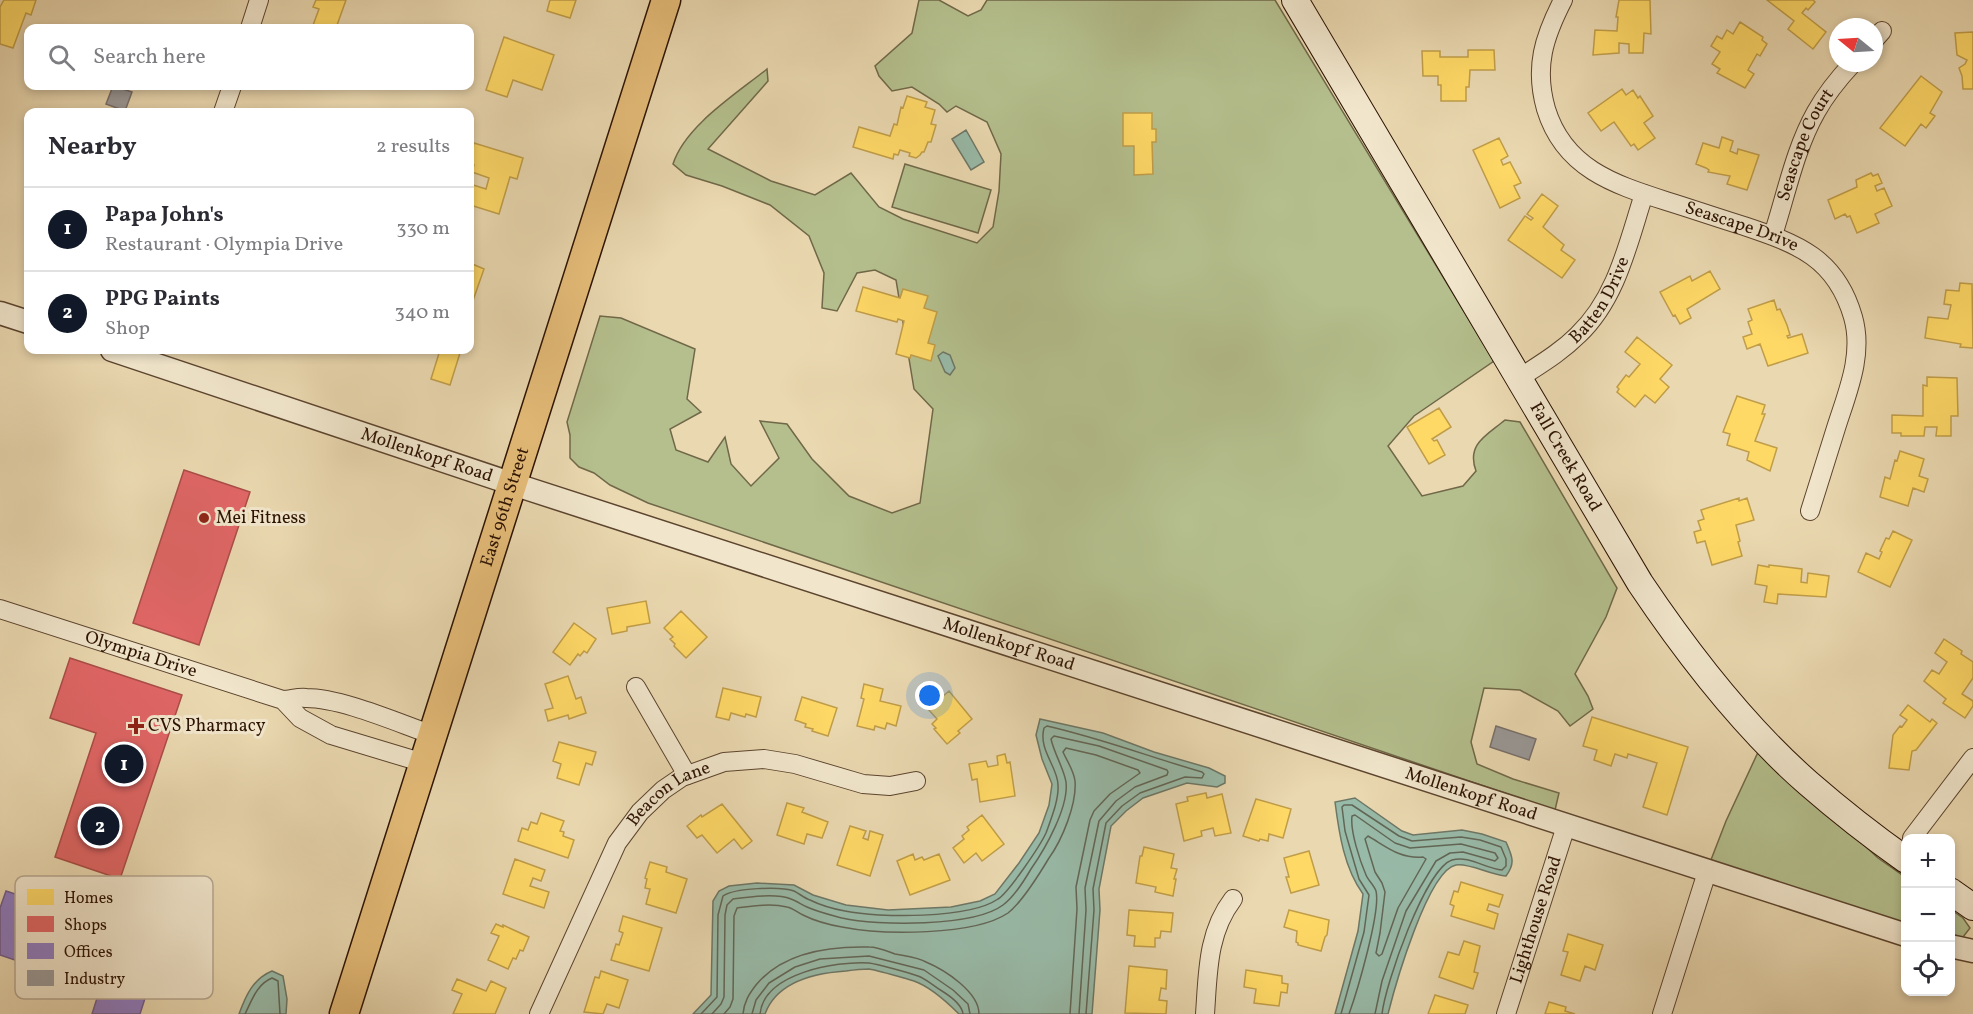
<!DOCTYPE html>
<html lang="en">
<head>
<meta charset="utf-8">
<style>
  :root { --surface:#fff; --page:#f7f7f7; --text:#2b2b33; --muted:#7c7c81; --line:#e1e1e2; --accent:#111827 }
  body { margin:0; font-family:Vollkorn,serif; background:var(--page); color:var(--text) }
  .controls { position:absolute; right:18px; bottom:18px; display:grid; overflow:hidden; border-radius:12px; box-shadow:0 3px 9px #0003 }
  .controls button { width:54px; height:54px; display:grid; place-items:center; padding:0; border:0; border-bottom:2px solid var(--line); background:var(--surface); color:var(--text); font:30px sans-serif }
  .compass { position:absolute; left:1829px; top:18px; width:54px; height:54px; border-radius:50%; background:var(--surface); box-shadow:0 3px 9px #0003; rotate:288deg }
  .you { position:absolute; left:930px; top:696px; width:21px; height:21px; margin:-15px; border:4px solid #fff; border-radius:50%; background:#1a73e8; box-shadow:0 0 0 9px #1a73e833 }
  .badge { display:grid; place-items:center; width:39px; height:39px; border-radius:50%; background:var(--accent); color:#fff; font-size:20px; font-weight:700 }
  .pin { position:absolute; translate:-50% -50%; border:3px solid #fff; box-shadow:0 2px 6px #0006 }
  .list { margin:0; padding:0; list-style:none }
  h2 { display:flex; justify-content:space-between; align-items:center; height:78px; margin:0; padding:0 24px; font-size:26px }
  h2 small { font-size:20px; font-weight:400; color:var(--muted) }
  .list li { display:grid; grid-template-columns:39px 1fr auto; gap:18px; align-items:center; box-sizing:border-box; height:84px; padding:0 24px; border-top:2px solid var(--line) }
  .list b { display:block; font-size:22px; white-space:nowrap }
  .list p { margin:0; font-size:20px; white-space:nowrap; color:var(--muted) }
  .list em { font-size:20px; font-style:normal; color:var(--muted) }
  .icon { flex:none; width:33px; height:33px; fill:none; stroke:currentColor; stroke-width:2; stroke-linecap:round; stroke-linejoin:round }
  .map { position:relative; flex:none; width:1973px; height:1014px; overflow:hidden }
  .search { position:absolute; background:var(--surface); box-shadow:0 3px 9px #0003; left:24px; top:24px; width:450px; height:66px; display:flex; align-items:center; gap:15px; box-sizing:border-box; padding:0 21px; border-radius:12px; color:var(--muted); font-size:22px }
  .panel { position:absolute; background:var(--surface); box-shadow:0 3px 9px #0003; left:24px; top:108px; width:450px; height:246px; border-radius:12px }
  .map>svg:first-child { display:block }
  .green { fill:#b4bf8d; stroke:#706848; stroke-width:1.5 }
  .water { fill:#98baa8; stroke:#6d7766; stroke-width:1.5 }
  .homes { fill:#ffd966; stroke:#c09d48; stroke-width:1.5 }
  .shops { fill:#e06666; stroke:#aa4d48; stroke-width:1.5 }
  .offices { fill:#8e7cc3; stroke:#715c89; stroke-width:1.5 }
  .industry { fill:#999; stroke:#78706c; stroke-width:1.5 }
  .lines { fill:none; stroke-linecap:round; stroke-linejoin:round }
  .shore { stroke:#626656; stroke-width:1.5 }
  .minor-casing { stroke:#5c442e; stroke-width:20 }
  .tertiary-casing { stroke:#5c442e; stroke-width:25 }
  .secondary-casing { stroke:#2c1203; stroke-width:28 }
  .primary-casing { stroke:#2c1203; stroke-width:31 }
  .minor { stroke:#f1e6cc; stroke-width:18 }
  .tertiary { stroke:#f1e6cc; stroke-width:22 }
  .secondary { stroke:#f1e6cc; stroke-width:26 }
  .primary { stroke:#e5bc78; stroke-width:28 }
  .poi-dot { fill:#8f2418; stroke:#f1e6cc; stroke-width:2 }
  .labels { text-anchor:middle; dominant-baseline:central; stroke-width:6; stroke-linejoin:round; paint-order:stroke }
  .street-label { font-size:18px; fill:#2c1203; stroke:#f1e6cc }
  .poi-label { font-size:18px; fill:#2c1203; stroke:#f1e6cc; text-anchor:start }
  .key { fill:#f1e6cc; stroke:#b6a690; stroke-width:1.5 }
  .key-label { font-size:16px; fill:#2c1203 }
</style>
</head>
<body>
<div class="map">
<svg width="1973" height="1014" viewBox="0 0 1973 1014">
  <rect width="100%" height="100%" fill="#ead8b0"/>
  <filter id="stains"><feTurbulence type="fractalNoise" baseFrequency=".00333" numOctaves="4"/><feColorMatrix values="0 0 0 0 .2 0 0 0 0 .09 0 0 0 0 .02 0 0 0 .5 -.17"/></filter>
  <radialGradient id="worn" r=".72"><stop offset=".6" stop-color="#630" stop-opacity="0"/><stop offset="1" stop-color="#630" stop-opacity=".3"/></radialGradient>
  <path class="green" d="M919 0H939L968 16 981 10 987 0H1275L1494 361 1414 416 1388 446 1422 496 1463 486 1476 471C1466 444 1487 435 1505 420L1520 422 1617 588 1606 617 1575 674 1588 696 1593 709 1570 726 1558 711 1520 690 1484 688 1471 742 1477 764 1513 779 1559 793 1555 810 648 503 610 485 594 473 579 467 570 458V435L567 422 600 316 621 318 695 349 687 399 701 412 670 429 676 450 708 462 725 437 731 464 751 486 779 458 760 421 787 424 812 459 849 496 892 513 920 503 933 409 914 389 896 280 875 270 857 273 837 311 822 308 824 273 809 236 770 205 722 186 686 175 673 164C685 126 736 94 767 69L768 81 708 149 771 181 815 195 851 173 879 207 903 219 977 243 993 227 999 191 1001 154 987 122 956 106 947 112 939 104 912 87 892 91 879 76 875 66 912 33Z
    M905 164 991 190 978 233 892 207Z
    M1760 748 1878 858 1905 877V926L1709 865 1726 821Z
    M1950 909 1963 918 1970 928 1963 937H1951Z"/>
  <path class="water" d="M966 130 984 162 971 170 952 139Z
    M943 352 950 355 955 368 950 375 945 372 938 356Z
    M1040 719 1103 733 1154 752 1209 768 1225 776V783L1217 787 1187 783 1143 798 1126 811 1111 826 1099 889 1100 910 1092 1014H959C947 1002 931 987 914 981 903 978 881 971 869 969 862 969 853 970 846 971 815 973 777 981 765 1014H693L711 995 713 901 719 891 729 886 757 883 794 885 813 895 846 905 888 910 951 907 980 901 995 894 1019 863 1039 833 1049 805 1052 784 1042 759 1036 735Z
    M1355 798 1402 831 1413 835 1462 830 1482 834 1506 842C1512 856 1516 863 1506 876 1490 875 1470 863 1456 865 1428 870 1395 986 1388 1014H1335L1358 931 1363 894C1344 868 1339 833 1335 802Z
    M272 971 283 976 287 999 286 1014H239C246 995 253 979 272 971Z"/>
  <path class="homes" d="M4 0H36L31 15 26 13 13 48 0 44V7Z
    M316 0H346L336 28H312L319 9 313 7Z
    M550 0H576L570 18 547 11Z
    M1619 0H1650L1651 34 1644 33 1643 53H1629V44L1619 43V53L1593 55 1595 30 1617 31 1618 17H1616Z
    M1767 0H1813L1815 2 1808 10 1806 8 1802 13 1826 32 1813 49 1788 29 1794 21Z
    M1740 22 1763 37 1762 40 1767 44 1760 56 1757 54 1748 70 1754 74 1745 88 1717 73 1720 69 1712 64 1720 52 1711 46 1717 36 1722 39 1727 30 1733 34Z
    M1973 32V89H1963L1962 76 1959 68 1965 64 1967 60 1957 55 1955 33Z
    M504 37 554 55 542 90 513 80 507 97 486 90Z
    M1468 50H1494L1495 70H1470L1469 87H1466V101H1441V85H1438V76H1423L1422 51H1440V57H1468Z
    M1921 76 1942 92 1930 113 1935 116 1926 128 1921 124 1905 146 1880 128Z
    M1622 89 1626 95 1633 90 1638 98 1640 96 1653 116 1644 123 1655 138 1638 150 1634 144 1631 146 1614 122 1601 131 1588 113Z
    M907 96 927 102 925 107 935 110 931 124 936 125 931 142H928L924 152H922L920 155 916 158 909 156 910 153 900 150 898 155 894 154 893 159 853 147 859 127 890 136 894 124 897 125 901 107 903 108Z
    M1123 113H1152V129H1156V142H1152L1153 174 1134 175V146H1123Z
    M1722 137 1733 141 1730 151 1737 154 1738 149 1759 155 1747 190 1727 184 1730 176 1708 172 1709 170 1706 168 1696 164 1703 143 1719 148Z
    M1499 138 1508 156 1501 160 1503 165 1510 162 1521 183 1514 186 1520 198 1500 208 1473 150Z
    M474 143 523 158 517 179 510 177 499 214 470 205V184L486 189 489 178 472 172 474 165 470 163V158Z
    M1871 173 1873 176 1878 174 1882 183 1875 186 1877 191 1884 188 1892 206 1875 214 1879 223 1857 233 1850 216 1847 217 1845 214 1835 219 1828 200 1857 187 1856 180Z
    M1542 194 1558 206 1543 227 1564 245 1561 250 1575 260 1562 278 1508 240 1525 216 1531 220 1533 218 1527 214Z
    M470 263 484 269 470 309Z
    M1710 271 1720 289 1687 309 1691 318 1680 324 1675 315 1673 316 1660 292 1690 276 1692 281Z
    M1960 283 1972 284 1973 348 1960 347 1961 344 1925 338 1928 317 1948 319 1951 305 1944 304 1946 290 1959 291Z
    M863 287 900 298 903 289 928 296 924 308 937 312 928 343 935 345 931 361 911 355 910 358 896 354 904 321 898 319 897 322 856 311Z
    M1774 300 1777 310 1780 309 1787 325 1790 335 1787 336 1788 338 1802 334 1808 353 1768 366 1760 344 1747 349 1743 337 1752 334 1748 322 1752 320 1748 309Z
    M1637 337 1672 365 1660 379 1669 387 1655 403 1645 395 1635 407 1617 392 1619 389 1617 387 1626 375 1629 377 1640 364 1625 352Z
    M440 350H450L460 353 450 385 431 379Z
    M1927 377 1957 378 1958 416H1951V436H1936L1937 427H1925L1924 436H1901V433H1892V415L1923 416V385L1927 386Z
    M1737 396 1765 405 1762 414H1765L1755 441 1777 448 1770 471 1747 460 1749 452 1727 445 1730 434 1723 432Z
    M1439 408 1451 427 1432 439 1434 441 1437 440 1445 455 1429 464 1407 427Z
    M1900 451 1924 459 1919 476 1928 479 1924 492 1913 488 1908 506 1880 497 1885 477 1890 479 1895 460 1897 461Z
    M1739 498V501L1747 498 1754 520 1736 525 1740 541 1738 542 1742 556 1712 565 1705 541 1697 543 1694 532 1701 530 1698 521 1704 519 1701 510Z
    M1893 531 1912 540 1890 587 1858 572 1866 553 1879 559 1882 552 1880 551 1886 538 1889 539Z
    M1758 565 1769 567V565L1802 569 1801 582 1807 583 1808 573 1829 576 1826 597 1778 594 1777 604 1764 602 1767 586 1755 584Z
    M646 601 650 623 627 627V631L612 634 607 608Z
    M681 611 707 637 686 658 674 646 675 644 670 639 673 637 664 628Z
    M574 623 596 639 587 653 584 651 580 656 578 654 570 665 553 652Z
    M1944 639 1962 651 1961 654 1973 662V678L1962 694 1973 701V706L1965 718 1943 703 1946 699 1924 681 1932 670 1939 674 1947 662 1935 653Z
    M568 676 576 699 581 697 586 713 569 719 568 715 548 721 545 710 553 708 545 684Z
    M864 684 883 689 880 701 901 706 896 726 887 723 885 729 875 726 874 730 857 726 864 699 861 698Z
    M723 688 761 697 756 717 746 714 745 717 731 713 729 720 716 717Z
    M949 691 972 719 958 731 960 733 947 744 934 729 936 728 932 724 937 719 928 709Z
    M802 697 837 708 828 736 812 731 813 729 805 727 806 724 795 720Z
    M1908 705 1930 722 1932 719 1937 723 1916 750 1912 751 1909 770 1889 768 1893 735 1900 726 1902 727 1907 720 1900 715Z
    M1592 717 1688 747 1667 815 1643 807 1657 763 1628 754 1627 758 1615 754 1611 766 1594 760 1597 750 1583 746Z
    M559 742 596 752 592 765 586 763 579 785 557 778 561 764 553 761Z
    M1005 754 1007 763 1010 762 1015 796 980 802 977 779 972 780 969 764 986 761 988 767 998 765 997 756Z
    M1206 793 1207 798 1222 794 1231 833 1215 836 1213 828 1201 831 1202 836 1184 841 1176 804 1188 801 1187 797Z
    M1256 799 1291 809 1283 838 1269 834 1268 841 1260 839 1259 841 1243 836Z
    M787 803 804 808 802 812 828 822 822 838 807 834 804 844 777 835Z
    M722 804 752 841 742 849 734 839 717 853 702 835 697 838 687 826 701 815 702 817Z
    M541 813 564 821 560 831 564 832 563 836 574 840 568 858 518 841 522 828 528 830 531 822 537 824Z
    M982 815 1004 844 982 861 976 853 964 863 953 848 964 839 962 836 969 830 967 827Z
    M850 826 866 831 863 838 868 840 870 831 883 835 870 876 837 865Z
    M1144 847 1174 854 1171 868 1177 869 1174 879H1176L1173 896 1155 892 1156 887 1136 883 1140 856H1142Z
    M1309 851 1319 885 1291 893 1286 877H1289L1284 858Z
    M913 854 915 860 922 857 924 860 939 854 950 880 910 895 897 861Z
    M515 859 545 870 541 881 533 878 530 886 549 892 544 908 503 894Z
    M650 862 667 867 666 872 687 879 676 913 646 904 650 889 645 888 647 879 645 878Z
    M1461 882 1503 895 1499 907 1489 904 1487 910 1498 914 1494 929 1451 916 1454 906 1450 904 1454 891 1458 892Z
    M1129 910 1173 913 1171 932 1161 931 1160 938H1155V947L1134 946 1135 936 1127 935Z
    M1289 910 1329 920 1327 935 1325 937 1321 951 1298 945V943L1296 942 1297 931 1284 927Z
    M623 916 662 928 649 971 611 960 616 944 619 945 623 933 619 931Z
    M496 924 503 927V925L529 937 523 951 520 950 516 959 513 958 508 969 488 960 499 936 491 933Z
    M1568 934 1603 945 1595 970 1585 966 1580 981 1561 975 1568 952 1563 951Z
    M1464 941 1480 946 1474 972 1478 973 1473 989 1439 977 1448 952 1459 955Z
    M1129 966 1167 970 1166 989 1161 988 1159 1000 1167 1001 1166 1014 1125 1013Z
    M1246 970 1282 976V983L1288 984 1287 993 1281 992 1279 1006 1254 1003 1256 989 1244 987Z
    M601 971 628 980 619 1008 607 1004 603 1014 584 1012 595 977 599 978Z
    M457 979 486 991 491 981 506 988 495 1014H453L462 994 452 990Z
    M1435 995 1468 1005 1465 1014H1428Z
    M1549 1002 1566 1007 1565 1011 1575 1014H1545Z"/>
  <path class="shops" d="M184 470 250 492 199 645 133 623Z
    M70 658 182 695 120 879 55 857 96 733 50 718Z"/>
  <path class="offices" d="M6 891 106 924 86 984 0 955V908Z
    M124 913 184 933 171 973 155 967 140 1014H92Z"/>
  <path class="industry" d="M113 86 132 92 125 111 106 104Z
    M1496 726 1536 739 1529 760 1490 747Z"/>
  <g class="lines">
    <path class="shore" d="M1368 836C1387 847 1400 859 1423 857L1426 859 1398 908 1382 954 1379 956 1376 953 1380 933 1385 892 1382 883 1375 872 1365 839Z
      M245 1014C252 1000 257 984 272 978L278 981 280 1014
      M701 1014 717 997 718 915 723 896C734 888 780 886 794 891 800 894 804 898 810 900 820 905 834 909 845 911 879 918 969 919 998 899 1009 892 1040 846 1046 833 1051 819 1059 800 1058 785 1058 767 1038 750 1044 728L1047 726C1100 738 1150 757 1202 772L1204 774 1202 778 1185 777 1140 793 1122 806 1106 823 1093 889 1094 910 1086 1014
      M712 1014 721 1004 724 997 725 915 727 905 733 899C748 897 776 893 791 899 797 901 802 905 807 907 818 912 831 915 842 918 877 926 974 927 1003 905 1014 897 1024 881 1031 869 1045 849 1069 807 1066 782 1064 769 1054 753 1051 739L1054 736 1099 746 1167 770 1168 772 1167 775 1135 787 1116 801 1099 821 1085 888 1086 910 1079 1014
      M724 1014 730 1007 733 999 734 916 737 908C752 906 771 903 787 907 793 908 798 913 803 915 815 921 830 925 842 927 882 935 974 936 1008 913 1021 903 1040 873 1049 858 1062 840 1077 804 1075 781 1074 771 1067 761 1063 752L1066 748 1096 755 1138 770 1140 773 1110 794 1094 811 1090 820 1076 887 1077 909 1070 1014
      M743 1014C744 1002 749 994 756 985 782 953 829 946 869 947 878 947 887 951 895 954 905 956 917 957 926 962 945 970 979 992 979 1014
      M752 1014 756 1000 769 983 795 967 820 959 869 956 924 970 953 990 968 1004 970 1014
      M760 1014C764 973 836 961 869 963 877 964 910 973 918 976 926 979 934 986 942 991 950 996 962 1004 963 1014
      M1341 1014 1364 932 1369 895 1359 879 1345 831 1342 807 1344 805H1352L1399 836 1412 841 1461 837 1480 840 1501 847 1506 859V866L1502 870C1486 869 1469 855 1452 860 1425 869 1385 985 1382 1014
      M1349 1014C1357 992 1381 911 1376 891 1374 885 1368 880 1366 875 1360 861 1350 831 1352 816L1355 815 1395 843 1410 848 1461 844 1495 853 1498 858 1495 861 1463 852 1450 853 1436 861 1406 911 1382 981 1375 1014"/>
    <g class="minor-casing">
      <g id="minor">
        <path id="s1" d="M1563 0C1544 37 1534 67 1546 109 1564 168 1613 184 1666 201 1692 209 1718 218 1744 226 1798 244 1836 258 1853 317 1864 355 1847 393 1836 428 1827 456 1819 483 1810 511"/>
        <path d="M250 28 259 0"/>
        <path d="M1874 40 1882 31"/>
        <path d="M223 112 232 86"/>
        <path id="s2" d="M1773 235C1786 195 1795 149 1816 112 1826 94 1839 78 1853 63"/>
        <path id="s3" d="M1518 379C1539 365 1560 353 1578 335 1617 298 1628 243 1644 194"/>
        <path id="s4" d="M0 609 283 700 300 718 331 735 424 763"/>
        <path d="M636 687 687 775"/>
        <path d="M283 700C290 700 298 697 306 698 342 698 398 723 433 735"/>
        <path d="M1912 838 1973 758"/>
        <path id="s5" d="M539 1014 617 843 640 812 663 790 682 777 724 762 764 759 795 764 863 784 890 786 916 781"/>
        <path d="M1205 1014C1208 973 1207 933 1233 899"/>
        <path id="s6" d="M1506 1014 1566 826"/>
        <path d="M1662 1014 1707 872"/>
      </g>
    </g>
    <g class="tertiary-casing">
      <g id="tertiary">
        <path d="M0 313 28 322"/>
        <path id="s7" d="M112 350 513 484 1906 935"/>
        <path d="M1950 946 1973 951"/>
      </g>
    </g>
    <g class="secondary-casing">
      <g id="secondary">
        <path id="s8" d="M1295 0 1640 583C1687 653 1744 727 1808 783 1839 810 1872 836 1906 860"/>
        <path d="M1950 891 1973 907"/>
      </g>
    </g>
    <g class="primary-casing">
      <g id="primary">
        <path id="s9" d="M344 1014 666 0"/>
      </g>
    </g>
    <use href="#minor" class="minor"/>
    <use href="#tertiary" class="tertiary"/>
    <use href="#secondary" class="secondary"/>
    <use href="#primary" class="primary"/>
  </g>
  <g class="poi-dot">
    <circle cx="204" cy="518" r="6"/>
    <path d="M133 717h6v6h6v6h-6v6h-6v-6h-6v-6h6z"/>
  </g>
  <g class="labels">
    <g class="street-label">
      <text stroke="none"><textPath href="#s2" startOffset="96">Seascape Court</textPath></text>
      <text stroke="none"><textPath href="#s1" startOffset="352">Seascape Drive</textPath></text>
      <text stroke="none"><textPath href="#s3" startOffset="116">Batten Drive</textPath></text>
      <text stroke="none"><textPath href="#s7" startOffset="332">Mollenkopf Road</textPath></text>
      <text stroke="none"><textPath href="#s8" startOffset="531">Fall Creek Road</textPath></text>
      <text stroke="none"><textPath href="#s9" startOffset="532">East 96th Street</textPath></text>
      <text stroke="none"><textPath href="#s7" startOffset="944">Mollenkopf Road</textPath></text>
      <text stroke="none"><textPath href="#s4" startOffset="148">Olympia Drive</textPath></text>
      <text stroke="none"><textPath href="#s7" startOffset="1430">Mollenkopf Road</textPath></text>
      <text stroke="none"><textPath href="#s5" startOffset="261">Beacon Lane</textPath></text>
      <text stroke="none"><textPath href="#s6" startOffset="99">Lighthouse Road</textPath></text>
    </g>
    <g class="poi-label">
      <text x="216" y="518">Mei Fitness</text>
      <text x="148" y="726">CVS Pharmacy</text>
    </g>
  </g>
  <rect x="15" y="876" width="198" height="123" rx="9" class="key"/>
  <rect x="27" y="889" width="27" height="16" fill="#ffd966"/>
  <rect x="27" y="916" width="27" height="16" fill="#e06666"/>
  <rect x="27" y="943" width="27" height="16" fill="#8e7cc3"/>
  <rect x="27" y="970" width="27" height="16" fill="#999"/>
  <g class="key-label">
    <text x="64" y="903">Homes</text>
    <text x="64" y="930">Shops</text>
    <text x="64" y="957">Offices</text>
    <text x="64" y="984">Industry</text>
  </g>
  <rect width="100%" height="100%" filter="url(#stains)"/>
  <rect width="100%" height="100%" fill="url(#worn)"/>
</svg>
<div class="controls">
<button>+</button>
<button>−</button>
<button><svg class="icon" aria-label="locate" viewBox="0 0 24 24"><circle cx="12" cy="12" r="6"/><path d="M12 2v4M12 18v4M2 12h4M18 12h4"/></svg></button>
</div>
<svg class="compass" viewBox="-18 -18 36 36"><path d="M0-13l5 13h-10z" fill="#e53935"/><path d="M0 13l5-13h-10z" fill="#7c7c81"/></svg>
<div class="you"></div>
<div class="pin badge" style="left:124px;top:764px">1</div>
<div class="pin badge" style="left:100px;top:826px">2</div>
<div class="search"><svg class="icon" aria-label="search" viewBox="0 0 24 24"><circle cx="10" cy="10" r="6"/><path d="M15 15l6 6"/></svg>Search here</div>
<section class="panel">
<h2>Nearby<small>2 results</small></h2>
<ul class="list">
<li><span class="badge">1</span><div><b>Papa John's</b><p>Restaurant · Olympia Drive</p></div><em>330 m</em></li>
<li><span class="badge">2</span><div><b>PPG Paints</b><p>Shop</p></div><em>340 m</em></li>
</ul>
</section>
</div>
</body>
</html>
